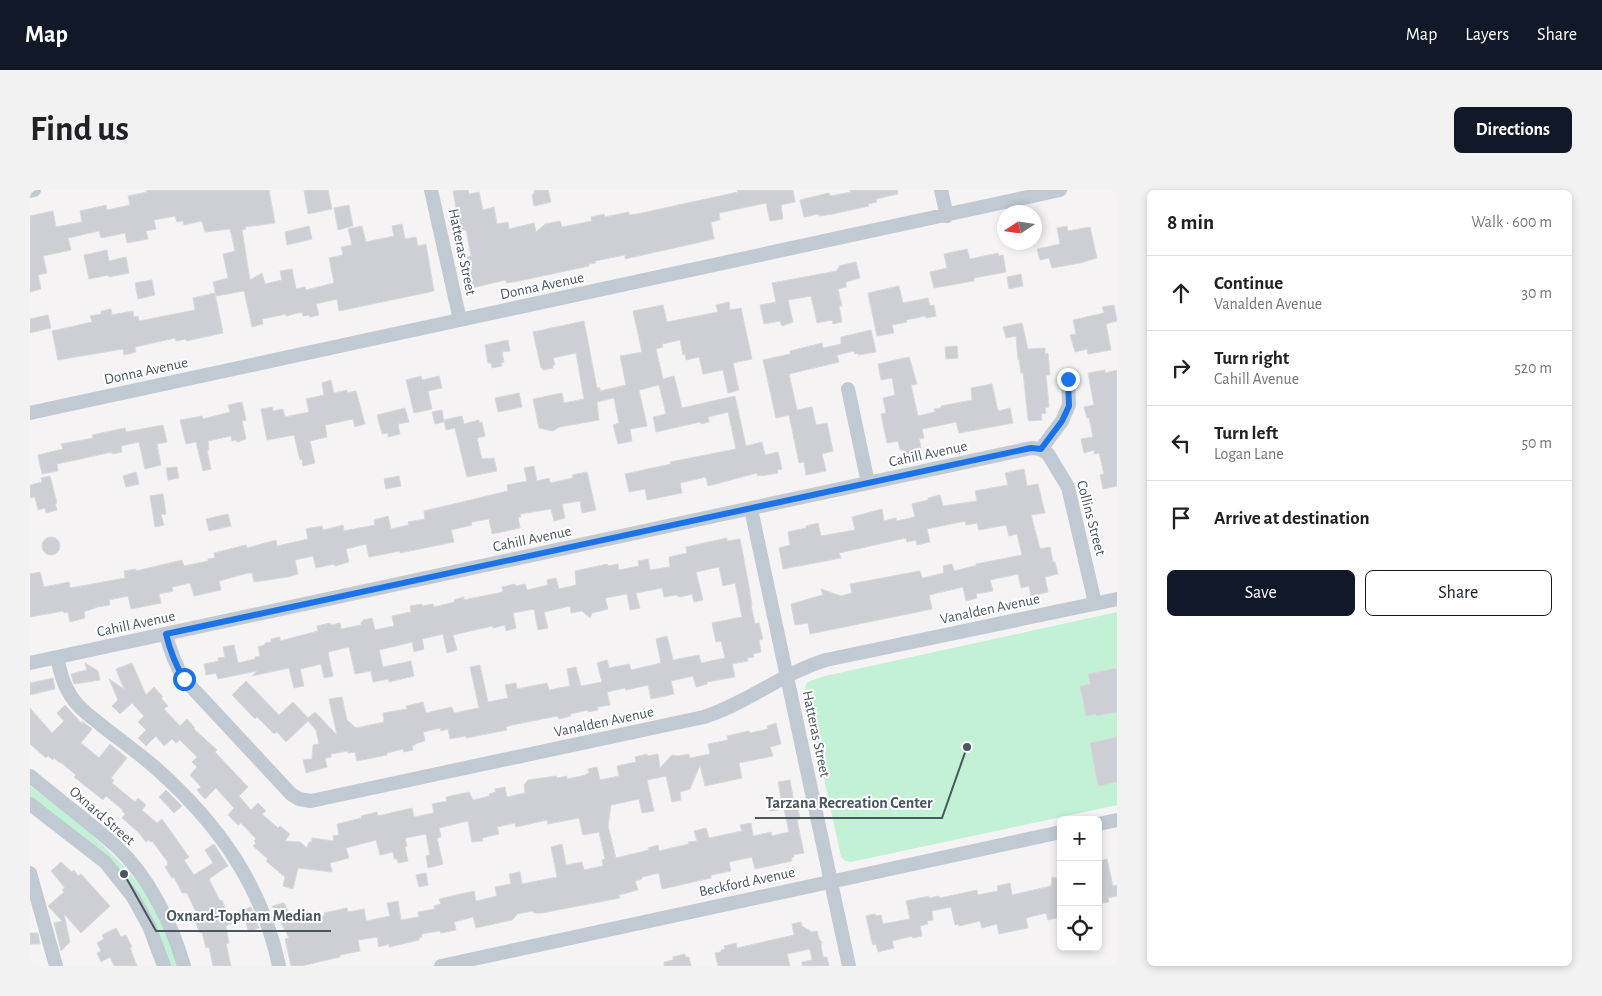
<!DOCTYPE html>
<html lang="en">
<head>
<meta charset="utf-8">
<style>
  :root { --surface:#fff; --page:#f2f2f2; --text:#202124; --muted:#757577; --line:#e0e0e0; --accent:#111827 }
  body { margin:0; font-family:"Alegreya Sans",sans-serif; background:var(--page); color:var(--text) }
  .controls { position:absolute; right:15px; bottom:15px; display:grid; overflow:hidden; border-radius:8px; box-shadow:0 2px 8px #0003 }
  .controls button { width:45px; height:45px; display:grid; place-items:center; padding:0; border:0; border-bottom:1px solid var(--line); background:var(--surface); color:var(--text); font:25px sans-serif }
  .compass { position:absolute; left:967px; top:15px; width:45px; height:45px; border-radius:50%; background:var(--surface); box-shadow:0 2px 8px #0003; rotate:258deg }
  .stop { position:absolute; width:15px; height:15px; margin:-11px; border:4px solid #1a73e8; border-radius:50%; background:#fff }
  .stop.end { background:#1a73e8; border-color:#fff; box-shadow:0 1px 5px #0008 }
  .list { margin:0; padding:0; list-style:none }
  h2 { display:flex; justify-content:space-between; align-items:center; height:65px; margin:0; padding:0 20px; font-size:21px }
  h2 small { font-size:16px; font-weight:400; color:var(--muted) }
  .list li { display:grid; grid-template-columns:32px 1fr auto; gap:15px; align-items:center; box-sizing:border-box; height:75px; padding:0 20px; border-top:1px solid var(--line) }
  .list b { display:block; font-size:19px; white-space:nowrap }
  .list p { margin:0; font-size:16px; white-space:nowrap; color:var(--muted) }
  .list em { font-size:16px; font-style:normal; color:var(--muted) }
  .actions { display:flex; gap:10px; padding:15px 20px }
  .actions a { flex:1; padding:11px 0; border:1px solid var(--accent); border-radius:8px; text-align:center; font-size:18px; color:var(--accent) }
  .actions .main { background:var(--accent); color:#fff }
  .icon { flex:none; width:28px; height:28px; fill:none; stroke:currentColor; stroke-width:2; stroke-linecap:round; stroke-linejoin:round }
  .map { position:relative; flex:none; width:1087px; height:776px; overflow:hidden; border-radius:8px }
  header { display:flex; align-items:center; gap:30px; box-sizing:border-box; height:70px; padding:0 25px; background:var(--accent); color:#fff }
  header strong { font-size:24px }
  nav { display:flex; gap:28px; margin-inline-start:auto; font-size:18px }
  .intro { display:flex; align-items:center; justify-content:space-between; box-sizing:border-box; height:120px; padding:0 30px }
  h1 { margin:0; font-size:35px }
  .button { padding:12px 22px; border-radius:8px; background:var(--accent); color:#fff; font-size:18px; font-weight:700 }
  main { display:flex; gap:30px; padding:0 30px }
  aside { flex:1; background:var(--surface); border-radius:8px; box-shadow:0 2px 8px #0003 }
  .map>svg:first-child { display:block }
  .green { fill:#c3f1d5 }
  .building { fill:#cdcfd5; stroke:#d7d9de }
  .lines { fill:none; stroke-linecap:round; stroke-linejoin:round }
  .minor { stroke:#c1cad2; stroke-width:14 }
  .route { stroke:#1a73e8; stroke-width:6 }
  .labels { text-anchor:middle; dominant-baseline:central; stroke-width:4; stroke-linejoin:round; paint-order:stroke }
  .street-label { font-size:15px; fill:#4a5661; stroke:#fff }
  .leader { fill:none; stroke:#4a5661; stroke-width:2 }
  .callout-dot { fill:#4a5661; stroke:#fff; stroke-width:2 }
  .callout-label { font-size:16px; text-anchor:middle; font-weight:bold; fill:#4a5661; stroke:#fff; stroke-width:4; stroke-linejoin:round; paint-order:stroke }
</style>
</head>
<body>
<header>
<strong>Map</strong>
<nav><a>Map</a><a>Layers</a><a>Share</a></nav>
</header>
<div class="intro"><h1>Find us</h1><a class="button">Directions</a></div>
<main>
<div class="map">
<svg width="1087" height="776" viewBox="0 0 1087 776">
  <rect width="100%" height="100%" fill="#f5f3f3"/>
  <path class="green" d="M1087 422V615L821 672 815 671 811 667 775 499 776 494 780 491 795 486Z
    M0 596C54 637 113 681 139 746 143 756 145 766 148 776H139L126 741 34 633 0 607Z"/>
  <path class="building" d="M117 0H239L245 33 215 37 216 39 212 40 220 90 232 83 235 94 252 90 250 81 262 79 266 99 275 97 276 100 304 93 299 68 313 65 311 57 322 55 318 39 332 36 336 52 364 46 362 36 372 34 375 49 386 47 388 56 396 54 404 101 309 121 307 109 286 114 289 125 280 127 279 125 273 126 272 122 256 126V124L232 129 233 134 222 137 214 101 186 106 183 92 198 88 193 64 205 61 200 39 175 42 172 31 154 35 153 31 147 32 145 26 124 30 126 39 116 41 118 49 97 53 95 43 71 48 69 41 38 48 41 60 13 66 17 83 8 85 11 99 0 102V26L23 21 26 37 52 32 50 21 76 15 77 20 100 15 98 6 117 2Z
    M274 0H298L302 19 278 24Z
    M429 0H438L439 4 449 2 453 20 464 17 467 34 478 32 479 39 504 33 506 42 515 34 530 31 532 37 562 31 561 27 574 24 575 27 599 22V25L607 24 708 2 707 0H763L765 12 751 15 753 29 740 31 736 13 689 23 690 30 681 32 684 49 595 69V65L565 71 566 73 559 74V76L489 91 476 93V90L441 98 435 67 441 66 436 40 430 41 423 1Z
    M504 0H518L521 12 504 16 502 5 504 4Z
    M820 0H867L868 4 846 9 847 12 838 14 839 16 803 24 789 26V24L774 27 770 10 799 3 800 6 821 2Z
    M319 15 323 36 308 40 304 18Z
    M279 36 282 49 257 55 255 42Z
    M1037 36 1038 41 1060 37 1067 68 1050 73 1022 78 1019 68 1010 70 1007 59 1030 54 1027 38Z
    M937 59 940 69 968 63 969 66 973 65 976 82 944 88V91L904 98 900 82 917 78 914 64Z
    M77 60 79 71 96 67 99 83 79 87 78 85 59 89 54 65Z
    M826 72 830 88 816 92V97L808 99 812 116H809L812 132 803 134 802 130 787 133 781 106 758 110 763 132 752 136 750 131 734 134 730 115 746 112 742 93 807 81V79L809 78V76Z
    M991 84 993 96 979 99 977 87Z
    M122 90 125 105 108 109 105 93Z
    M869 96 873 113 898 108 900 116 904 115 906 126 896 128 895 126 876 130 877 132 862 135 864 143 847 146 838 103Z
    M185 103 193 143 156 151V149L146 151 145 148 105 157 106 162 94 165 93 159 28 170 22 141 62 132 60 126 71 124V121L81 119 82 125 103 121 104 127 108 126 109 131 165 120 163 108Z
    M699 112 700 120 711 118 722 169 703 173 709 200 698 203 693 180 673 184 669 167 656 170 655 164 653 165 650 150 632 154 633 157 626 159 633 189 644 186 652 218 705 206 716 256 732 252 735 265 748 262 752 279 747 280 748 283 731 286V285L728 286 727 283 678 296 676 287 650 293 652 303 617 310 615 299 599 302 595 284 641 274 640 272 706 259 698 222 678 227 679 232 671 234 670 232 626 242 623 227 636 224 629 195 609 200 617 236 600 239 602 251 588 254 583 235 589 233 584 208 567 212 569 230 529 237 523 241 509 238 503 209 532 203 534 213 554 209 546 163 523 168 525 175H523V178L513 180V178H511L503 142 554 131 567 198H570V201L596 195 590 166 612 162 603 121 633 115 637 132 688 122 686 115Z
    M1084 115 1087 131 1076 134 1081 160 1058 164 1057 159 1045 162 1040 145 1046 144 1043 130 1074 123 1072 117Z
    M18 125 21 138 0 143V129Z
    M992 133 998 159 1015 158V164L1018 163 1020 185H1016L1019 217 1015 218 1016 223 1011 224 1012 230 999 231 998 229 993 183H991L989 169 988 170 986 146 976 148 973 137Z
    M841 140 846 162 828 165V163L825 164 824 161 807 165 809 172 759 184 767 220 782 217 786 235 797 233 803 261 792 264 796 281 776 285 774 272 769 273 759 225 746 228 733 170 760 164V161L792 153 793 158 811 154V147Z
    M478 150 480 161 472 162 474 172 471 173 472 176 462 178 461 173H458L455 155Z
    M927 156 928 168 916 169 915 157Z
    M879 167 887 194 881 195 888 226 905 222 904 219 911 218V216L942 210 941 198 962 194 968 221 980 218 983 233 929 243 926 232 892 239 894 248 889 249 892 261 874 265 873 259 870 260 868 251 857 253 851 224 856 223 853 208 865 205 862 188 851 190 848 174Z
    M1075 180V183L1087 180V296L1073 299 1070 285 1074 284 1069 263 1064 264V260L1054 263 1051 249 1063 247 1059 228H1057L1054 217 1064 215 1058 183Z
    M391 186 392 190 409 186 412 198 398 201 402 219 384 223 376 190Z
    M301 190 304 203 317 200V203L326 201 335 234 325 237 323 229 295 235 297 247 280 251 285 273 273 276 272 269 270 270 264 245 237 250 231 219 242 217 243 221 253 219 255 227 279 222 276 209 294 205 292 193Z
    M489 203 492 217 468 222 465 208Z
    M212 212 216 230 212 231 216 249 207 252 206 250 202 251 201 246 178 251 179 260H177L181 279 173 281 166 252 156 254 150 230 172 226 173 229 200 222 198 215Z
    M375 218 379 232 368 234 370 244 358 247V243L352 244 347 225Z
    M412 220 414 232 405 234 402 222Z
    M432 226 434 234 449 230V233L452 232 455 246 447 248 452 269 464 268 467 281 437 287 425 238 416 240 414 230Z
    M133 235 137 252 127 254 131 275 115 279 109 252 91 256 92 262 82 264V262L27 274 28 281 12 284 8 265 33 259 31 254 63 248 62 245 95 238 96 242Z
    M504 276 507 291 519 288 520 293 543 288 542 285 557 282 566 320 552 323 550 311 532 314 535 328 524 331 521 319 490 324 491 327H488L490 338 462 344 459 329 441 332 442 335 421 340 424 352 370 363V361L339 367 336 354 316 359 319 372 305 376 304 374 286 378 283 366 265 370 268 384 258 387 224 392 222 383H218L189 391 191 400 164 406 160 393 142 397 143 401 129 404 131 413 101 419 98 406 79 410 80 415 67 417 54 422 55 428 40 432 38 422 34 423 33 421 0 427V384L10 382 14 397 39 392 40 398 95 388 94 381 106 379V381L152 370 154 376 178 371V369L185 368 184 363 216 355 217 358 246 350 247 356 278 349 276 339 292 336 293 340 313 335 314 341 345 335 344 330 358 326 361 339 379 335 378 332 395 329 394 321 478 301 477 295 497 291 494 278Z
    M147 277 149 288 138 290 136 278Z
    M994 279 997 296 1008 294 1015 323 1001 325 1010 359 1020 357 1023 372H1025L1028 384 1015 387 1018 402 1001 406 999 396 991 398 988 384 960 390 963 401 946 404 947 408 936 411 933 397 899 405 902 419 780 444 778 433 765 435 761 414 793 405 791 399 811 406 822 403 820 394 890 381 892 388 914 383 913 376 922 374 924 381 944 376H946V374L992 365 987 344 979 346 976 335 949 340 947 333 936 335 935 331 897 339 900 352 887 355 886 350 877 352 876 348 809 363 811 368 753 379 749 358 760 355 758 342 776 338V336L788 333 791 346 825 340 822 327 852 319 854 331 866 328 867 331 885 327 882 314 898 310V308L910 305 913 316 947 311 945 301 978 295 975 283Z
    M106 282 109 294 96 297 93 286Z
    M20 286 27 313 25 314 27 320 16 323 15 318 8 320 5 307 0 308V295L12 292 11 288Z
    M369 286 371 296 356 299 354 289Z
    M133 304 136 324 131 325 134 335 125 337 120 306Z
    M198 324 201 336 179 341 176 329Z
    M12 356a9 9 0 1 1 18 0a9 9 0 1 1-18 0Z
    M697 348V351L710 349 718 391 722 415H721L725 434 729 433 733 449 729 450 731 462 723 464 724 467 717 468 718 471 702 474 705 487 677 492V494L666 497 663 486 641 491 644 504 621 509 618 495 596 500 595 498 577 502 580 515 567 517 568 520 558 522V520L540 524 541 526 529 529 527 526 482 535 476 537 477 540 436 548V546L420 549 418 539 411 541 410 538 393 542 395 551 385 554V555L382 556 383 560 374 562 373 559 357 563V565L327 571 325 562 318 563V561L301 564V567L295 568 297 577 276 583 273 570 282 569 283 555 289 554 286 540 278 531 256 552 247 542 244 544 227 527 225 529 202 505 216 491 249 525 263 512 278 528 285 522 307 545 299 509 312 507 317 530 326 538 354 532 353 523 377 519 376 516 393 512 396 523 422 517 424 523 449 518 440 477 450 475 458 512 478 508 475 495 486 493 487 499 517 493 519 500 540 496 537 479 546 477 551 496 572 492 567 473 577 470 579 478 599 474 601 480 631 473 626 449 637 446 643 470 669 465 671 473 695 468 691 451 686 452 682 433 712 427 705 393 693 396 689 377 666 382 673 410 664 412 662 404 650 407 646 405 634 407 632 398 606 403 610 418 600 420 597 404 575 408 578 419 562 423 560 428 552 421 541 423 540 416 514 422 518 438 508 440 504 419 483 423 486 438 476 441 475 435 463 438 462 436 423 445 427 460 417 463 413 444 392 449 394 459 384 462 382 452 349 460 353 477 381 471 384 486 359 492 358 489 343 492 341 481 325 484 319 457 298 462 303 486 294 488 291 474 270 479 274 496 264 498 259 478 222 486 227 481 188 489 186 483 176 485 174 474 189 471 188 468 195 467 193 457 204 455 208 473 225 469V467L230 466 228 457 235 455V453L241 452V449L250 447V451L288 441 287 436 300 433 301 435 310 433 311 439 331 435V432H333V430L342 428 345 440 364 436 362 426 381 422 380 416 392 414V416L403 414 404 417 425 412 424 410 434 407V410L473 402 472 397 485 394 486 396 495 394 497 400 518 395 517 390 526 388 529 399 546 395 545 381 577 374 578 376 588 374 589 380 609 376 608 371 618 369 620 380 640 377 639 367 657 363 656 357Z
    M55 473 68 481 70 490 44 494 41 484 57 480Z
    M102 473 116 505 124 497 133 507 131 508 138 516 134 519 150 536 157 529 165 538 164 539 187 560 185 562 218 597 209 606 221 620 228 613 236 621 232 624 248 638 250 636 260 644 255 651 270 652 277 658 279 652H282V648L304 651 303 646 309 645 307 634 332 628 331 626 347 622 348 626 382 618 384 627 404 623 402 614 417 611 416 607 439 602 443 610 460 606 459 604 466 602 465 599 475 597 477 607 495 603 494 595 498 590 526 586 527 588 537 586V589L556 585V584L559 583 558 579 567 577 570 590 589 586 587 576 606 572 605 567 617 564V566L628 564 630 578 642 565 648 566 659 564 660 568 680 564 678 554 698 550 697 546 719 541 720 543 738 539 737 536 746 533 751 554 740 557 743 566 709 573 712 588 675 596 670 575 660 599 650 602 651 610 642 612 636 586 617 590 624 621 612 623 609 609 581 615 578 636 586 668 619 660 618 658 628 655 629 661 659 654 658 652 667 651 664 641 676 638 679 648 712 641 710 635 721 633 723 646 741 642 742 646 759 642 754 619 740 621 738 611 751 608 748 592 760 590 765 619H768L770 629 767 630 774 663 763 665 764 667 761 668 762 671 725 679 722 667 699 672 701 681 681 685V688L632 699 629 683 612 687V689L605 691 608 700 589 705 590 708 512 723H504L503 721 487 724 486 726 482 730 446 738 443 727 424 732 426 740 411 743 410 741 391 744 392 747 389 748V750L359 757V754L349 757 347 747 328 750 330 761 310 765V767L271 776H261L255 749 259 748 242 716 254 713 263 732 295 725 294 723 317 718 318 722 334 719 336 731 360 726 357 713 368 711 371 730 389 727 388 722 405 719 404 716 411 714 409 709 444 701 446 711 467 706 465 697 481 694 479 684 490 682 492 694 527 687 521 657 532 654 536 675 552 672 554 680 573 676 572 670 575 669 569 642 553 645 549 628 518 634 517 630 486 637 485 633 467 637 469 644 452 648 453 651 442 652 438 631 409 638 411 647 407 648 413 674 398 678 396 666 400 665 396 644 375 648 377 656 375 657 378 671 368 673 367 669H364L363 662 350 665 346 650 316 658 319 668 300 673 302 682 268 678 263 699 253 696 255 687 236 671 238 669 223 656 226 653 224 651 226 649 211 633 208 635 198 625 204 618 186 598 175 609 167 600 171 597 160 585 167 577 162 572 167 567 150 550 146 553 142 549 134 556 126 546 116 556 108 548 116 540 108 532 114 526 102 513 90 524 82 516 88 510 79 489 94 499 86 479Z
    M1087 478V522L1066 526V524L1056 526 1050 496 1060 494 1058 484Z
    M23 488 25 499 0 505V493Z
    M35 515 53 535 52 531 62 539 51 553 69 568 80 554 97 568 81 588 84 590 82 593 105 612 108 608 116 615 112 620 127 633 132 629 159 667 154 670 164 685 183 673 175 660 184 654 198 676 179 689 190 711 192 710 198 725 221 717 229 738 219 742 214 728 196 736 199 753 196 754 201 776H183L179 757 176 758 172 742 170 743 165 731 169 729 164 718 157 703H152L144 687 142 688 135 677 138 675 137 671 122 651 121 652 119 650 116 652 109 643 92 628 95 624 92 621 93 620 76 606 73 610 44 587 46 585 30 572V573L24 568 23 570 18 566 16 568 0 554V518L22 543 34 531 27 523Z
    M1087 547V592L1068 596 1060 553Z
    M136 600 152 616 144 623 129 607Z
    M1077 669 1083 696 1087 695V706L1078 708 1079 712 1068 714V671Z
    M31 672 42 682 44 680 48 686 51 684 80 716 51 743 34 724 40 752 31 761 24 733 32 731 18 716 34 702 32 700 35 698 21 681Z
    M396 683 398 695 389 697 386 685Z
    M1022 687 1031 689V727L1018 730 1016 723 996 728 998 738 969 744 967 734 952 738 950 731 929 736 928 734 925 735 921 717 902 721 903 730 897 731 898 734 890 736 892 746 883 748 882 746 862 751 864 758 848 762 846 754 843 755 842 753 836 726 845 724 846 726 851 725 853 734 880 729 876 711 899 706V708L909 706 910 708 947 700 948 705 968 701 967 696 980 693 982 705 1021 696Z
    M771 732 772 736 782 742 787 741 789 749 792 752 791 756 793 767H797L799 776H772V772L782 770 780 759 757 764 760 776H688L685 763 691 762V760L695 759 694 756 706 753 707 758 764 745 762 734Z
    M86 738 91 747 96 745 102 757 100 758 107 776H84L80 767 71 772 67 763 71 761 67 753 74 749 72 745Z
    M0 743H8L10 754H0Z
    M655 764V767H659L661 776H634V772L643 770V767Z"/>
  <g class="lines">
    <path class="minor" d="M401 0 430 130
      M911 0 917 26
      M0 1 4 0
      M818 199 838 293
      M0 223 1030 0
      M1011 259 1018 264 1038 297 1065 413
      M1011 259 1032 231 1039 215 1038 189
      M721 319 819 776
      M136 444C140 461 145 474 154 489L261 604 269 609 281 611 674 527C717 513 753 483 796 470L1087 409
      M27 467C30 481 33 494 41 506 48 518 60 526 71 535 90 550 110 564 128 580 188 634 232 695 249 776
      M0 473 1001 258 1011 259
      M0 586C29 610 59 632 87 657 119 687 142 734 154 776
      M0 614 75 672 103 707 119 736 134 776
      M1068 634 1087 630
      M0 683 26 776
      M411 776 1031 642"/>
  </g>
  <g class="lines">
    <path class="route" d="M154 489C145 474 140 461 136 444L1001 258 1011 259 1032 231 1039 216 1038 189"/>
  </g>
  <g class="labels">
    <g class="street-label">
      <text transform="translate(432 62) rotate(78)">Hatteras Street</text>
      <text transform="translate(512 96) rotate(-12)">Donna Avenue</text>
      <text transform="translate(116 181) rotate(-12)">Donna Avenue</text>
      <text transform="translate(898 264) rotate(-12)">Cahill Avenue</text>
      <text transform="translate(1061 328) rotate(75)">Collins Street</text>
      <text transform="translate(502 349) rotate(-12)">Cahill Avenue</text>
      <text transform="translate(960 419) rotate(-12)">Vanalden Avenue</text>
      <text transform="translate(106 434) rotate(-12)">Cahill Avenue</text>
      <text transform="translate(574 532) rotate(-12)">Vanalden Avenue</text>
      <text transform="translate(786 544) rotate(78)">Hatteras Street</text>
      <text transform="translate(72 626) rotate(41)">Oxnard Street</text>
      <text transform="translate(717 692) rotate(-12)">Beckford Avenue</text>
    </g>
  </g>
  <path class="leader" d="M937 557L912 628H725M94 684L126 741H301"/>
  <g class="callout-dot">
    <circle cx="937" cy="557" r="5"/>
    <circle cx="94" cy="684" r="5"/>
  </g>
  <g class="callout-label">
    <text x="819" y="618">Tarzana Recreation Center</text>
    <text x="214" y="731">Oxnard-Topham Median</text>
  </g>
</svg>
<div class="controls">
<button>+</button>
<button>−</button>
<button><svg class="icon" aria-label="locate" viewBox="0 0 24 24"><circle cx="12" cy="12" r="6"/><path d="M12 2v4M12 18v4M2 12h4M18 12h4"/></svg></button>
</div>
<svg class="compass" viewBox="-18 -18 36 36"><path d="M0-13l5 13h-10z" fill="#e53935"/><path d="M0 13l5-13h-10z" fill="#757577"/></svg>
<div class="stop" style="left:154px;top:489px"></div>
<div class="stop end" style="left:1038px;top:189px"></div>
</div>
<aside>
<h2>8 min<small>Walk · 600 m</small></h2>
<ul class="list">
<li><svg class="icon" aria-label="ahead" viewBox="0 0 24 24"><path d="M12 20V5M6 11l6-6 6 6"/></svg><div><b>Continue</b><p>Vanalden Avenue</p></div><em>30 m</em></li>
<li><svg class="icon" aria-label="right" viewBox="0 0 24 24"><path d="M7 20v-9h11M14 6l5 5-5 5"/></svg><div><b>Turn right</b><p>Cahill Avenue</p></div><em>520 m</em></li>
<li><svg class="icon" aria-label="left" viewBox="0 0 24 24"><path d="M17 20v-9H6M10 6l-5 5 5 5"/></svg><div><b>Turn left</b><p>Logan Lane</p></div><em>50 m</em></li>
<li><svg class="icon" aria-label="arrive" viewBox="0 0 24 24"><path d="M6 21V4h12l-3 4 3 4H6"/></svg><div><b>Arrive at destination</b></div></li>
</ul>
<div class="actions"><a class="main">Save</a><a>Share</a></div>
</aside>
</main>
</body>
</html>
